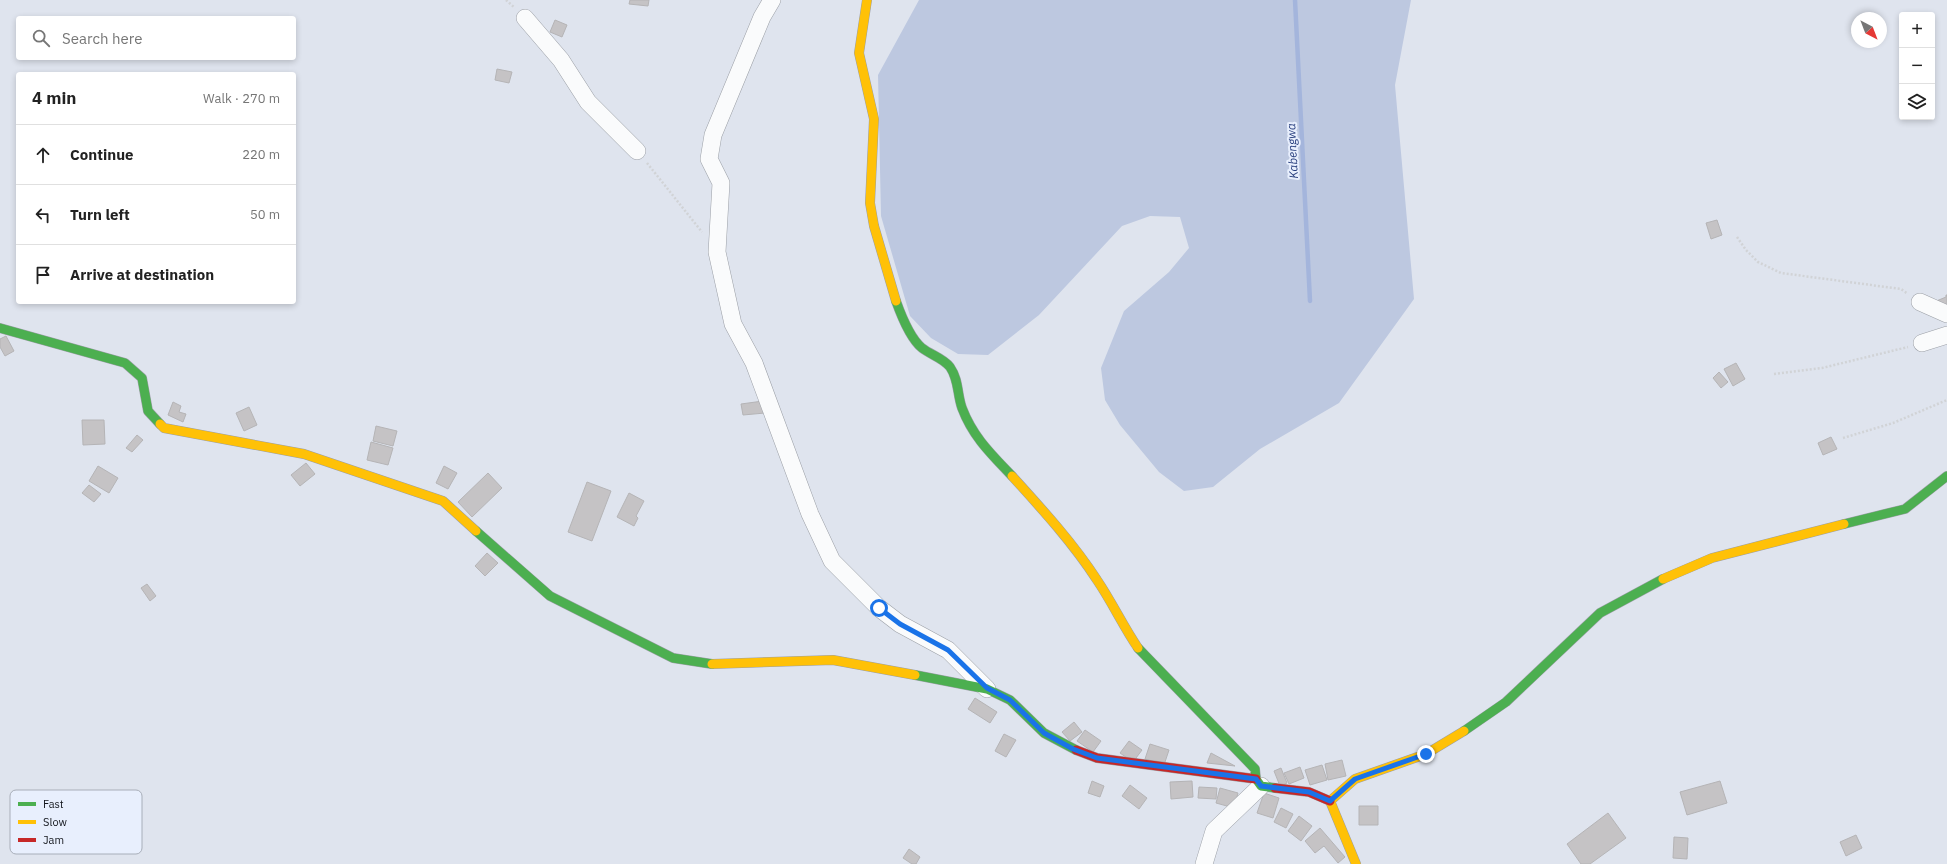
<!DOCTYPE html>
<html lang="en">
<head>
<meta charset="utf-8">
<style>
  :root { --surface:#fff; --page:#f6f6f6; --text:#222; --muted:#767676; --line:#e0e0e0 }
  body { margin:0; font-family:"IBM Plex Sans",sans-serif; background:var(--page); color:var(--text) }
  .controls { position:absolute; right:12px; top:12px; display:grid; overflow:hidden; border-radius:4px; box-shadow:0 2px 6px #0003 }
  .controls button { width:36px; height:36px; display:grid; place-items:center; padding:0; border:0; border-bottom:1px solid var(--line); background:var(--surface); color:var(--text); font:20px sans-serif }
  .compass { position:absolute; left:1851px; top:12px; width:36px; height:36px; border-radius:50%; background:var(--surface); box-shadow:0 2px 6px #0003; rotate:138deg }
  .stop { position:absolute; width:12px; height:12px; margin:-9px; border:3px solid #1a73e8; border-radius:50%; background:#fff }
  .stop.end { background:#1a73e8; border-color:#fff; box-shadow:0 1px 4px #0008 }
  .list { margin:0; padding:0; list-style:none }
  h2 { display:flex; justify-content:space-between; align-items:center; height:52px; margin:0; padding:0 16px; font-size:17px }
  h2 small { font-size:13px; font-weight:400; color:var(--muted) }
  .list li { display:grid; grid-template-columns:26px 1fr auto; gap:12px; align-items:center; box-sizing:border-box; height:60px; padding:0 16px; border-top:1px solid var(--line) }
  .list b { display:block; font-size:15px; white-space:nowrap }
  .list em { font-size:13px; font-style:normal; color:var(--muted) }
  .icon { flex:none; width:22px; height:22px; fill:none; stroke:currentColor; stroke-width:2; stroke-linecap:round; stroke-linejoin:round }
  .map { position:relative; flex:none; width:1947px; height:864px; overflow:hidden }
  .search { position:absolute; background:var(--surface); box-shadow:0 2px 6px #0003; left:16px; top:16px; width:280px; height:44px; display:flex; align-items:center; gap:10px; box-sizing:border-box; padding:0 14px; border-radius:4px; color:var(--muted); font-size:15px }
  .panel { position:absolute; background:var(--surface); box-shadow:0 2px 6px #0003; left:16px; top:72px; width:280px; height:232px; border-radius:4px }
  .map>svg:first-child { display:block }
  .green { fill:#bdc8e0 }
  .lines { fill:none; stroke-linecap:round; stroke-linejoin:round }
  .stream { stroke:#a4b5dc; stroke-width:4.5 }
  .building { fill:#c5c3c5; stroke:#b5b4b6 }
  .street-casing { stroke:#9b9fa6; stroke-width:18 }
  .fast-casing { stroke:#9b9fa6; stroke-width:10 }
  .slow-casing { stroke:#9b9fa6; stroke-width:10 }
  .jam-casing { stroke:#9b9fa6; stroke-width:10 }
  .path { stroke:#d1d3d6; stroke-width:2.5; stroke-dasharray:2 2; stroke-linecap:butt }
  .street { stroke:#fafbfc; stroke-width:17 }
  .fast { stroke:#4caf50; stroke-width:9 }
  .slow { stroke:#ffc107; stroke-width:9 }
  .jam { stroke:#c62828; stroke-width:9 }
  .route { stroke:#1a73e8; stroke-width:5 }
  .labels { text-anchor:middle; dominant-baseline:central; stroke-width:4; stroke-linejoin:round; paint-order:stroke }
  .water-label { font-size:12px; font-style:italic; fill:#273e7d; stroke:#e8effd }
  .key { fill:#e8effd; stroke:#a8aeb9; stroke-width:1 }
  .key-label { font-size:11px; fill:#12151b }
</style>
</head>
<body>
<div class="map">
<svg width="1947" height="864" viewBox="0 0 1947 864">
  <rect width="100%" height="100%" fill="#dfe4ee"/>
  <path class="green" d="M919 0H1411L1395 85 1414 299 1339 403 1260 449 1213 487 1184 491 1159 472 1120 425 1105 400 1101 368 1124 311 1169 272 1189 248 1180 217 1150 216 1122 226 1039 315 988 355 958 354 931 338 910 316 881 216 878 75Z"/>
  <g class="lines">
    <path class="stream" d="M1295 0 1310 301"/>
  </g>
  <path class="building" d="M630 0H649L648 6 629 4Z
    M555 20 567 25 562 37 550 32Z
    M497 69 512 72 509 83 495 80Z
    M1717 220 1722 235 1711 239 1706 223Z
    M1946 295H1947V306L1934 302 1946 297Z
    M6 336 14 351 5 356 0 347V339Z
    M1736 363 1745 379 1733 386 1724 369Z
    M1719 372 1728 382 1721 388 1713 378Z
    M763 401 765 413 743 415 741 404Z
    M173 402 181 406 179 412 186 414 183 422 168 415Z
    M249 407 257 425 244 431 236 413Z
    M82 420H104L105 444 83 445Z
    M376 426 397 431 393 446 373 441Z
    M137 435 143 440 132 452 126 448Z
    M1831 437 1837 449 1823 455 1818 443Z
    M371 442 393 448 388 465 367 460Z
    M306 463 315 474 300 486 291 475Z
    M98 466 118 478 109 493 89 481Z
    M444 466 457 473 448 489 436 483Z
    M488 473 502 488 472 517 458 502Z
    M587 482 611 491 592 541 568 532Z
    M89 485 101 494 94 502 82 493Z
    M629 493 644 501 636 516 638 518 634 526 617 517Z
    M487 553 498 563 485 576 475 566Z
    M147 584 156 596 150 601 141 588Z
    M975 698 997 712 990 723 968 709Z
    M1074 722 1082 732 1070 741 1062 732Z
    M1085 730 1101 741 1093 752 1077 741Z
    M1004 734 1016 740 1006 757 995 751Z
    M1129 741 1142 750 1133 762 1120 753Z
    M1150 744 1169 750 1164 765 1145 759Z
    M1211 753 1235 766 1207 763Z
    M1342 760 1346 776 1328 780 1325 764Z
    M1322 765 1327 780 1310 785 1305 770Z
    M1300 767 1304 778 1289 784 1284 773Z
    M1281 768 1287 783 1280 786 1274 771Z
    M1092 781 1104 786 1100 797 1088 793Z
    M1192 781 1193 797 1171 799 1170 782Z
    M1720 781 1727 803 1687 815 1680 792Z
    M1130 785 1147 798 1139 809 1122 796Z
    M1199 787 1217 788 1216 799 1198 798Z
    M1220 788 1238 793 1234 808 1216 803Z
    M1264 793 1279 798 1273 818 1257 813Z
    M1359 806H1378V825H1359Z
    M1281 808 1293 814 1286 828 1274 822Z
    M1608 813 1626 838 1590 864H1581L1567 844Z
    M1299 816 1312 826 1301 841 1288 831Z
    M1320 828 1345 857 1338 863 1324 846 1315 853 1305 841Z
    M1856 835 1862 848 1846 856 1840 842Z
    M1674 837 1688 838 1687 859 1673 858Z
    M909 849 920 857 916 864H912L903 858Z"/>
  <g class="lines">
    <g class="street-casing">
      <path id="street" d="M772 0 762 17 713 135 709 159 721 183 717 252 733 324 754 363 810 514 832 561 879 608 900 624 948 650 987 689
        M525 18 561 60 588 102 637 151
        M1920 302 1947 314
        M1922 343 1947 335
        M1204 864 1214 831 1261 786"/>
    </g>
    <g class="fast-casing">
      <path id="fast" d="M896 301C901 315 911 339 922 348 931 355 943 358 950 367 959 380 957 394 962 408 973 437 991 454 1012 476
        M0 328 125 363 142 378 148 411 160 424
        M1844 524 1905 509 1947 476
        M476 531 550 596 673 658 712 664
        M1138 648 1255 769 1256 779 1261 786 1275 788
        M915 675 987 689 1010 700 1044 733 1076 750
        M1464 731 1506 702 1600 613 1663 579"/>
    </g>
    <g class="slow-casing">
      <path id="slow" d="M867 0 859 53 874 119 870 203 874 226 896 301
        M160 424 164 428 304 454 443 501 476 531
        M1012 476C1042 509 1073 543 1097 580 1112 602 1123 626 1138 648
        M1663 579 1712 558 1844 524
        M712 664 833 660 915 675
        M1356 864 1330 801 1355 779 1426 754 1464 731"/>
    </g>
    <g class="jam-casing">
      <path id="jam" d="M1076 750 1097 758 1256 779
        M1275 788 1309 792 1330 801"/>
    </g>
    <path class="path" d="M506 0 515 8
      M647 163 702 232
      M1737 237 1746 250 1758 262 1781 273 1901 289 1908 294
      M1774 374 1822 368 1908 347
      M1843 438 1893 423 1947 400"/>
    <use href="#street" class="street"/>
    <use href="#fast" class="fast"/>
    <use href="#slow" class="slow"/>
    <use href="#jam" class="jam"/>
  </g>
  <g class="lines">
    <path class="route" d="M879 608 900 624 948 650 987 688 1010 700 1044 733 1073 749 1097 758 1256 779 1261 786 1309 792 1330 801 1355 779 1426 754"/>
  </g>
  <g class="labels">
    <g class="water-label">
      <text transform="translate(1292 151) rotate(-93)">Kabengwa</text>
    </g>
  </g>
  <rect x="10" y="790" width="132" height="64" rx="6" class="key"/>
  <rect x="18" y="802" width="18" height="4" fill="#4caf50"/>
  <rect x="18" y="820" width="18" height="4" fill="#ffc107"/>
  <rect x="18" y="838" width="18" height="4" fill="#c62828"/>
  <g class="key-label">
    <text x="43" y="808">Fast</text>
    <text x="43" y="826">Slow</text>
    <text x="43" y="844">Jam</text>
  </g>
</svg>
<div class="controls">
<button>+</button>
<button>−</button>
<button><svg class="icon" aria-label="layers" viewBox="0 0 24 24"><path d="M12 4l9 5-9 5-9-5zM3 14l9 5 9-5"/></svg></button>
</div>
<svg class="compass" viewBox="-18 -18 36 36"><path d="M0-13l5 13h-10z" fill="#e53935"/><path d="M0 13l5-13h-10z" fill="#767676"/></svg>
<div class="stop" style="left:879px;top:608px"></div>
<div class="stop end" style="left:1426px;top:754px"></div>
<div class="search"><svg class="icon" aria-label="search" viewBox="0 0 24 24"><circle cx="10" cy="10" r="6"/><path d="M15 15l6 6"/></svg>Search here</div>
<section class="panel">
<h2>4 min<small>Walk · 270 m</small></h2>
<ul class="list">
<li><svg class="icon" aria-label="ahead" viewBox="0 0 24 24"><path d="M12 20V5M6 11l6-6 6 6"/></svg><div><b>Continue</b></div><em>220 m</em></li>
<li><svg class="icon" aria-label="left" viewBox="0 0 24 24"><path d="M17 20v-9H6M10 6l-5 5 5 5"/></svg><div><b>Turn left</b></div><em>50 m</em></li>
<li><svg class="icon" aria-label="arrive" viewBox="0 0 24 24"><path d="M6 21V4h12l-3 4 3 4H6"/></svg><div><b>Arrive at destination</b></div></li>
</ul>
</section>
</div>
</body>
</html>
